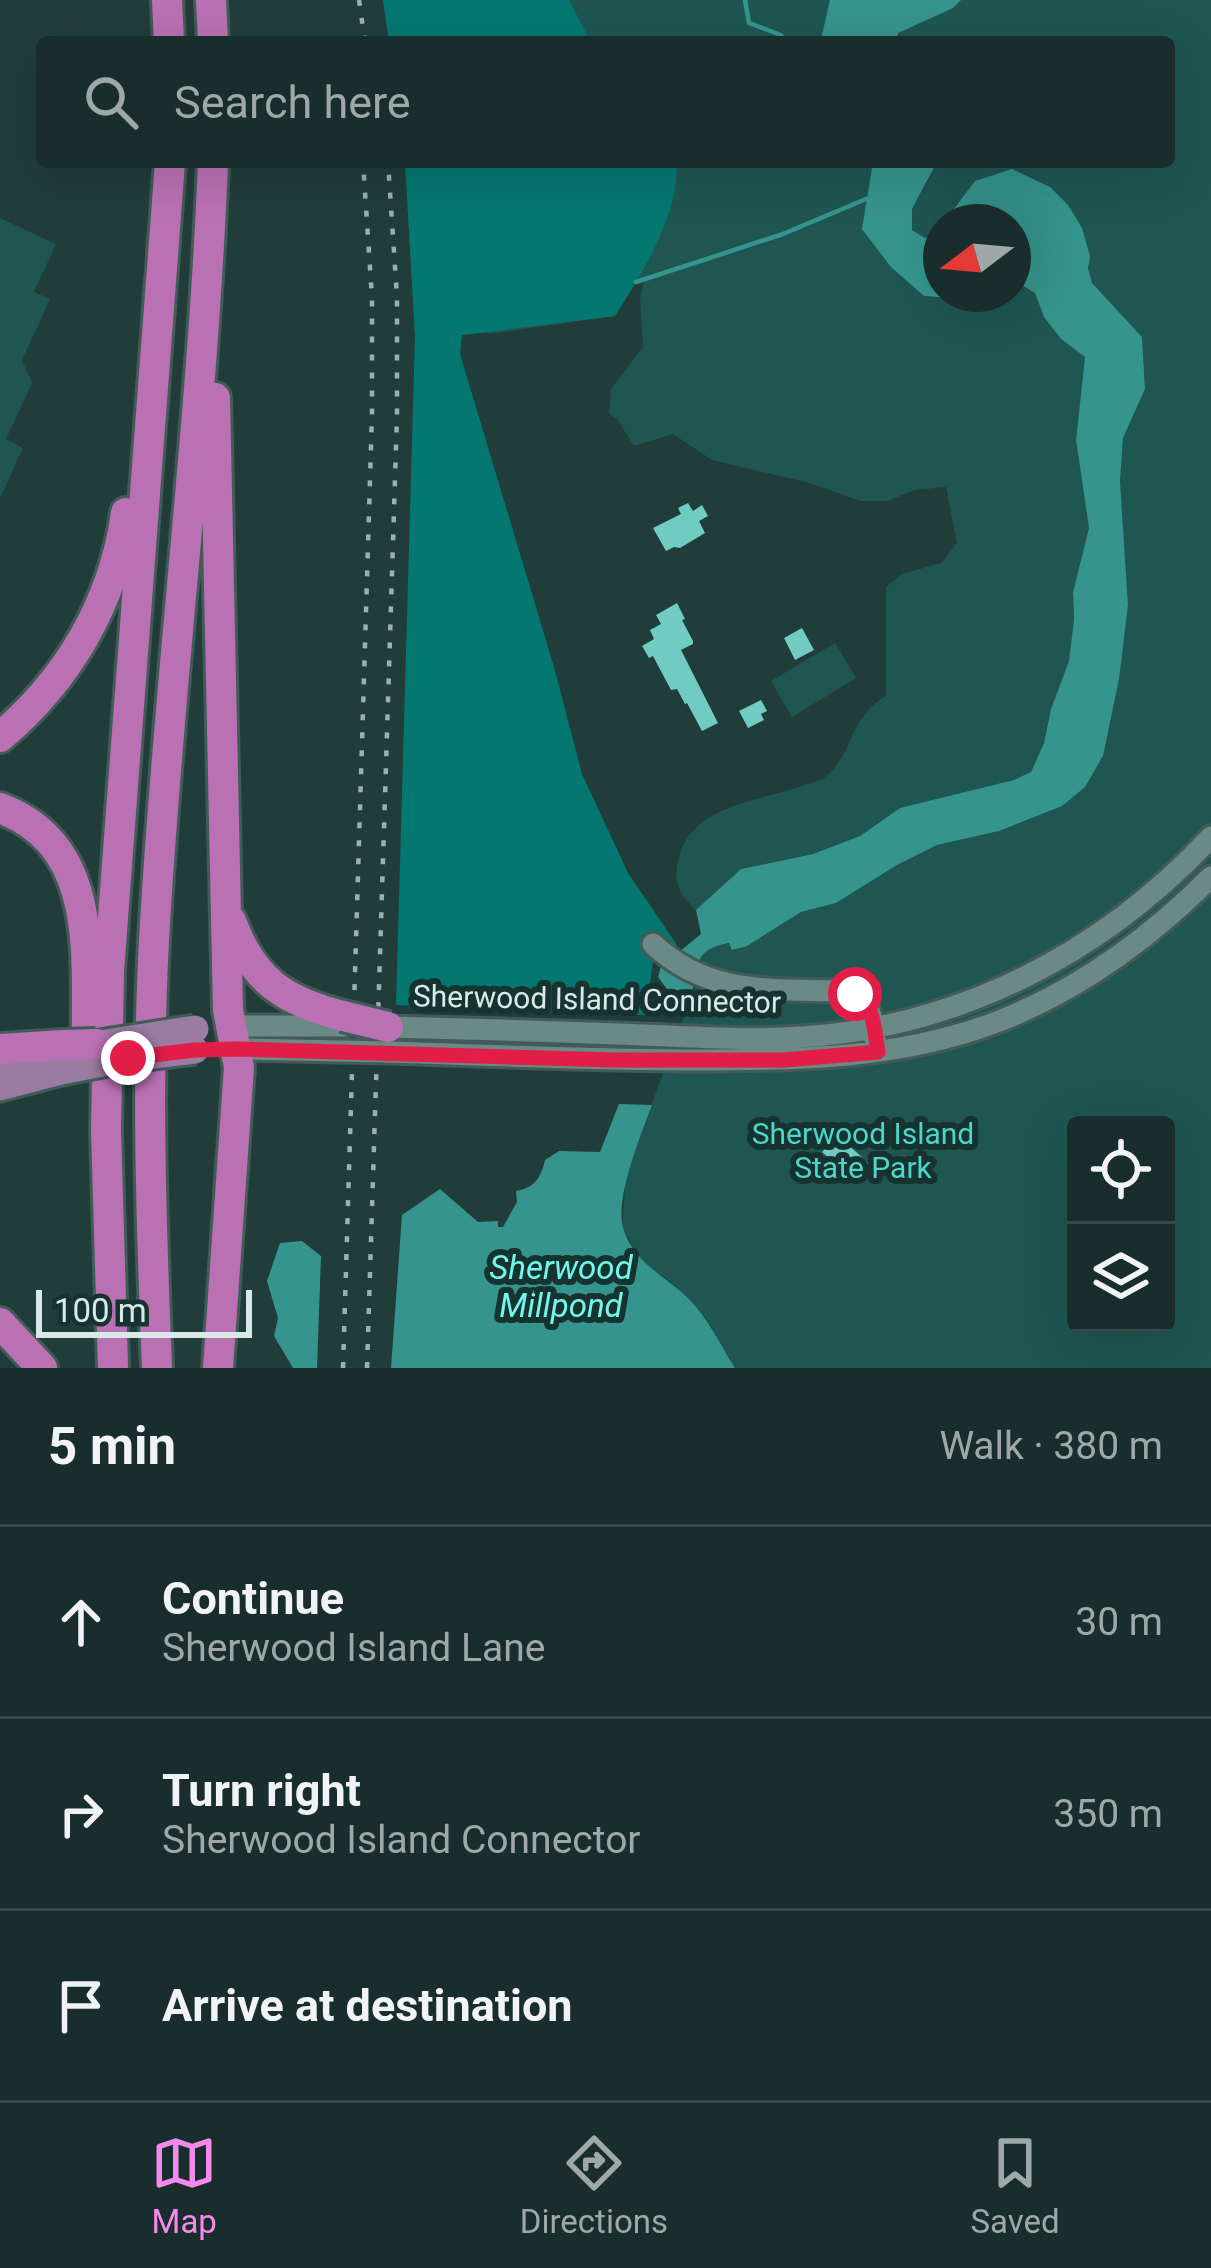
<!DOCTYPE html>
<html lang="en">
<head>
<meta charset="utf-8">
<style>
  :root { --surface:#192e2c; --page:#263a38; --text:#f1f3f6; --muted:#9fa8a9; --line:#374a48; --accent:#f689ed }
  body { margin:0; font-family:Roboto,sans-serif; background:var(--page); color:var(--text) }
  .controls { position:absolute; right:36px; bottom:36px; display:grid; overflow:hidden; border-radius:12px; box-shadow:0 12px 48px #0002 }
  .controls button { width:108px; height:108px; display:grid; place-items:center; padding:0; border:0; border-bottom:3px solid var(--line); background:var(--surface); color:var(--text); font:60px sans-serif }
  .compass { position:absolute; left:923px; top:204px; width:108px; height:108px; border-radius:50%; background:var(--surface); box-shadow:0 12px 48px #0002; rotate:254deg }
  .scale { position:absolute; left:36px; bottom:30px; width:216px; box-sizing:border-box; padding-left:12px; border:6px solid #d9e9e7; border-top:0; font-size:33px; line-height:42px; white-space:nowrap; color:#d9e9e7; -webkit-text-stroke:9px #163330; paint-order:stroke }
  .stop { position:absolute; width:36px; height:36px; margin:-27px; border:9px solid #e11d48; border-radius:50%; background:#fff }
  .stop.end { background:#e11d48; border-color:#fff; box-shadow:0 3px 12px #0008 }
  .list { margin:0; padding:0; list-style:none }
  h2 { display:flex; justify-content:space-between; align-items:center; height:156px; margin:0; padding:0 48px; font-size:51px }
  h2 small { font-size:39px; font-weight:400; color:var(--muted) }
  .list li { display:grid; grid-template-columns:78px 1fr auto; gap:36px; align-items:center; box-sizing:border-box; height:192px; padding:0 48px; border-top:3px solid var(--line) }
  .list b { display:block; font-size:45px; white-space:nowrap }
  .list p { margin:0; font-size:39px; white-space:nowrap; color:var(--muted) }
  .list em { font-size:39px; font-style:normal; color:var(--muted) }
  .icon { flex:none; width:66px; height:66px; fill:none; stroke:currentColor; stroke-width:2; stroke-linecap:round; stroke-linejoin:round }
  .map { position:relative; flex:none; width:1211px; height:1368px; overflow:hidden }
  .search { position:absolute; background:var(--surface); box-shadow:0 12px 48px #0002; left:36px; right:36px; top:36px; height:132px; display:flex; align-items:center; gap:30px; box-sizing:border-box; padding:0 42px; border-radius:12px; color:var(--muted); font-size:45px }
  .sheet { height:732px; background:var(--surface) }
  nav { display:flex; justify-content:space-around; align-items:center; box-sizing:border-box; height:168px; border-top:3px solid var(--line); background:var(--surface); font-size:33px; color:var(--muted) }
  nav a { display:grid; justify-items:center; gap:6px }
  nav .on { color:var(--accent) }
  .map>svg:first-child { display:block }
  .green { fill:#1f5652; fill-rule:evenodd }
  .forest { fill:#057771 }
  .water { fill:#35948d }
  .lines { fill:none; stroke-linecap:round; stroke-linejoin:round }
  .stream { stroke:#35948d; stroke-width:4.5 }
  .building { fill:#70cbc3 }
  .minor-casing { stroke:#425b58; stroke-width:27 }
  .major-casing { stroke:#425b58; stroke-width:33 }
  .highway-casing { stroke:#425b58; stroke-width:36 }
  .minor { stroke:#6b8985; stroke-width:21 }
  .major { stroke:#9a7ba1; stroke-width:27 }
  .highway { stroke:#b971b3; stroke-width:30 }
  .rail { stroke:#9cb0ae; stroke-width:4.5; stroke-dasharray:6 12; stroke-linecap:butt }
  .minor-bridge-casing { stroke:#425b58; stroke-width:27; stroke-linecap:butt }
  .major-bridge-casing { stroke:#425b58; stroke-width:33; stroke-linecap:butt }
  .highway-bridge-casing { stroke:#425b58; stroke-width:36; stroke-linecap:butt }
  .minor-bridge { stroke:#6b8985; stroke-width:21 }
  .major-bridge { stroke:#9a7ba1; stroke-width:27 }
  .highway-bridge { stroke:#b971b3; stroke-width:30 }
  .route { stroke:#e11d48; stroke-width:15 }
  .labels { text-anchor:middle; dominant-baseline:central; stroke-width:12; stroke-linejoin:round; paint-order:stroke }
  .street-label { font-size:30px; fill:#d9e9e7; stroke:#163330 }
  .park-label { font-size:30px; fill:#4dd6cc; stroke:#163330 }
  .water-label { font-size:33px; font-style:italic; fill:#72f7ec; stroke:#163330 }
</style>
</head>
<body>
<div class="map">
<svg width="1211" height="1368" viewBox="0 0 1211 1368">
  <rect width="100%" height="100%" fill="#213d3a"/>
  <path class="green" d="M383 0H1211V1368H735L708 1322 691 1301 667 1279 644 1265 622 1228 626 1174 696 984C695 947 713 940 747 946L801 912 836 903 897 865 937 845 999 831 1128 605 1120 482 1123 438 1145 389 1142 337 1092 283 1088 268 975 181 944 222H941L938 235 925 239 912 230V209L929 179 896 186 924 296 966 299 976 294H1013V280L1035 293 1044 317 1061 339 1085 357 1076 440 1089 528 1073 592 1074 619 1069 662 1051 709 1044 743 1031 772 1014 781 900 808 860 836 813 854 741 869 696 910C680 895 673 884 678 861 689 803 762 802 807 784 813 782 820 781 825 777 854 755 848 717 886 696V587L902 574 941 563 957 543 946 487 914 490 888 501H861L806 482 712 460 673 434 634 446 617 419 609 414 611 389 643 347 640 299 644 279 636 282 615 316 496 333 415 335 405 162H1169V42H389ZM1076 1125H1166V1323H1076Z
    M0 218 56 244 34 292 50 299 22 360 32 383 6 439 23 448 0 498Z
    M835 643 856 678 792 717 771 681Z"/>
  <path class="forest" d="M383 0H569L591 42H389Z
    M405 162H677C678 218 643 271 615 316L462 335 460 354 554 667 582 774 628 873 677 945 653 960 646 1015 396 1005 415 335Z"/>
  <path class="water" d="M830 0H961L953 8 898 33 896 42H824L822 35Z
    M873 162H937L912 209V230L925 238 938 235 941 229V294H976L966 299 924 296 891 267 862 229Z
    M1012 169 1050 187 1068 205 1082 228 1090 256 1088 268 1092 283 1142 337 1145 389 1123 438 1120 481 1128 605 1119 679 1103 756 1085 787 1062 806 999 831 937 845 897 865 836 903 801 912 747 946 732 950 729 943C687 951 703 969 689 1000L670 993 658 977 664 956H674L701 934 696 910 741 869 813 854 860 836 900 808 1014 780 1031 772 1044 743 1051 709 1069 661 1074 619 1073 592 1089 528 1076 440 1085 357 1061 339 1044 317 1035 293 1013 280V222H944L975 181Z
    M619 1104 652 1105C641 1135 613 1201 624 1231 636 1264 664 1275 688 1298 708 1318 720 1344 735 1368H391L402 1215 440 1189 478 1222 498 1221V1227H503L517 1202 516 1191C535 1188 541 1177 545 1160L559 1151 600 1152Z
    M302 1241 321 1256 317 1368H293L274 1336 278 1318 267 1281 280 1243Z"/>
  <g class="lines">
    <path class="stream" d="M745 0 749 23 781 35 784 42
      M636 282 783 234 866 199"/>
  </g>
  <path class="building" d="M688 503 693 511 702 505 708 516 699 521 705 533 680 548 674 547 666 551 653 528 681 514 678 508Z
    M677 603 685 619 682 620 693 641V644L681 650 718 723 702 731 687 703 685 704 677 689 671 690 653 656 649 658 642 646 654 639 650 630 661 624 656 615Z
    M802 628 814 650 795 660 784 638Z
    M761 700 767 711 761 714 764 720 748 728 739 711Z
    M826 1125 874 1168 865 1179 848 1164 843 1170 822 1152 828 1146 817 1136Z"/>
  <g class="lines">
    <g class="minor-casing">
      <path id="minor" d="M653 944C707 995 769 989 837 991 871 996 870 1009 875 1039
        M231 1026H343
        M388 1027C465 1029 541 1031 618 1034 678 1036 740 1041 801 1037 960 1027 1103 953 1211 837
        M237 1049 341 1051
        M388 1052C491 1055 594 1060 697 1060 797 1060 898 1059 994 1023 1076 992 1149 939 1211 877"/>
    </g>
    <g class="major-casing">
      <path id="major" d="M0 1067 48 1054
        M0 1087 61 1071"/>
    </g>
    <g class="highway-casing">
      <path id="highway" d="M167 0 169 42
        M211 0 213 42
        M215 398 228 1010 239 1067 218 1368
        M0 737C68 680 114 602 126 513
        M0 808C102 846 85 960 87 1048
        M231 921C253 981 284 1001 343 1016
        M0 1049 63 1045
        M0 1323 42 1368
        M113 1368 106 1130 109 971 170 162
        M157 1368C151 1220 146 1071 155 923 170 669 203 416 213 162"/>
    </g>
    <use href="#minor" class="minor"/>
    <use href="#major" class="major"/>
    <use href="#highway" class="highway"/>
    <path class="rail" d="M359 0 365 42
      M343 1368 372 414V298L363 162
      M367 1368 397 415V297L388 162"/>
    <g class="minor-bridge-casing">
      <path id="minor-bridge" d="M341 1051 388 1052"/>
    </g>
    <g class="major-bridge-casing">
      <path id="major-bridge" d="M74 1048 195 1029
        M61 1071 128 1058 195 1050"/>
    </g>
    <g class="highway-bridge-casing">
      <path id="highway-bridge" d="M343 1016 388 1027
        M63 1045 96 1044"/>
    </g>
    <use href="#minor-bridge" class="minor-bridge"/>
    <use href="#major-bridge" class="major-bridge"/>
    <use href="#highway-bridge" class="highway-bridge"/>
  </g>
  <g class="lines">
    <path class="route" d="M128 1058 195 1050 237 1049 612 1060H784L878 1052C874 1031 875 1005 855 994"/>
  </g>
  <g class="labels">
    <g class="street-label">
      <text transform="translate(597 999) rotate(1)">Sherwood Island Connector</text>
    </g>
    <g class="park-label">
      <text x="863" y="1133">Sherwood Island<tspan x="863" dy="34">State Park</tspan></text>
    </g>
    <g class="water-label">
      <text x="561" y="1267">Sherwood<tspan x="561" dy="38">Millpond</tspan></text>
    </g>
  </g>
</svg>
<div class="controls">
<button><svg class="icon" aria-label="locate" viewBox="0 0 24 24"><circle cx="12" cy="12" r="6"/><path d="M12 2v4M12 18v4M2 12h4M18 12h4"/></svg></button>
<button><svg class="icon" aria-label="layers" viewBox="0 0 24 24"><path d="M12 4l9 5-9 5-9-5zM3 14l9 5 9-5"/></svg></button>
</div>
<svg class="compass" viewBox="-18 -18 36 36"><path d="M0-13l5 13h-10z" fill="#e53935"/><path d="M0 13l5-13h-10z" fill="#9fa8a9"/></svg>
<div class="scale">100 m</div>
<div class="stop" style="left:855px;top:994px"></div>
<div class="stop end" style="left:128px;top:1058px"></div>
<div class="search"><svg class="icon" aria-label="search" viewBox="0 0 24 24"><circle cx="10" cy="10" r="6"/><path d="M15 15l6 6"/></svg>Search here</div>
</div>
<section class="sheet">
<h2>5 min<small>Walk · 380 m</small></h2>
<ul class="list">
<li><svg class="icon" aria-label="ahead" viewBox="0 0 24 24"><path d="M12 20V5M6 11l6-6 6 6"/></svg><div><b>Continue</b><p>Sherwood Island Lane</p></div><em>30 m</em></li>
<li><svg class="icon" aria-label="right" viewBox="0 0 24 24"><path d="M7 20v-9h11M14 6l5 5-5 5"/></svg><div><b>Turn right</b><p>Sherwood Island Connector</p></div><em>350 m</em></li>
<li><svg class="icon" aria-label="arrive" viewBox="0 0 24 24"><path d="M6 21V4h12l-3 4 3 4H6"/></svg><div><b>Arrive at destination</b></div></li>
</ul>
</section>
<nav>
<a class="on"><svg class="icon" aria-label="map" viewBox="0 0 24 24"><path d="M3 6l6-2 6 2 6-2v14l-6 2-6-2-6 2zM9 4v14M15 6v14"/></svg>Map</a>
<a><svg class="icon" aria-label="directions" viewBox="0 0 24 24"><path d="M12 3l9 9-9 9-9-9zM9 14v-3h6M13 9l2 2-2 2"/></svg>Directions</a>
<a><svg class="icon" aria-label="saved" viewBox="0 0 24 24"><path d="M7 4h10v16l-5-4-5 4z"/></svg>Saved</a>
</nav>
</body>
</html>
